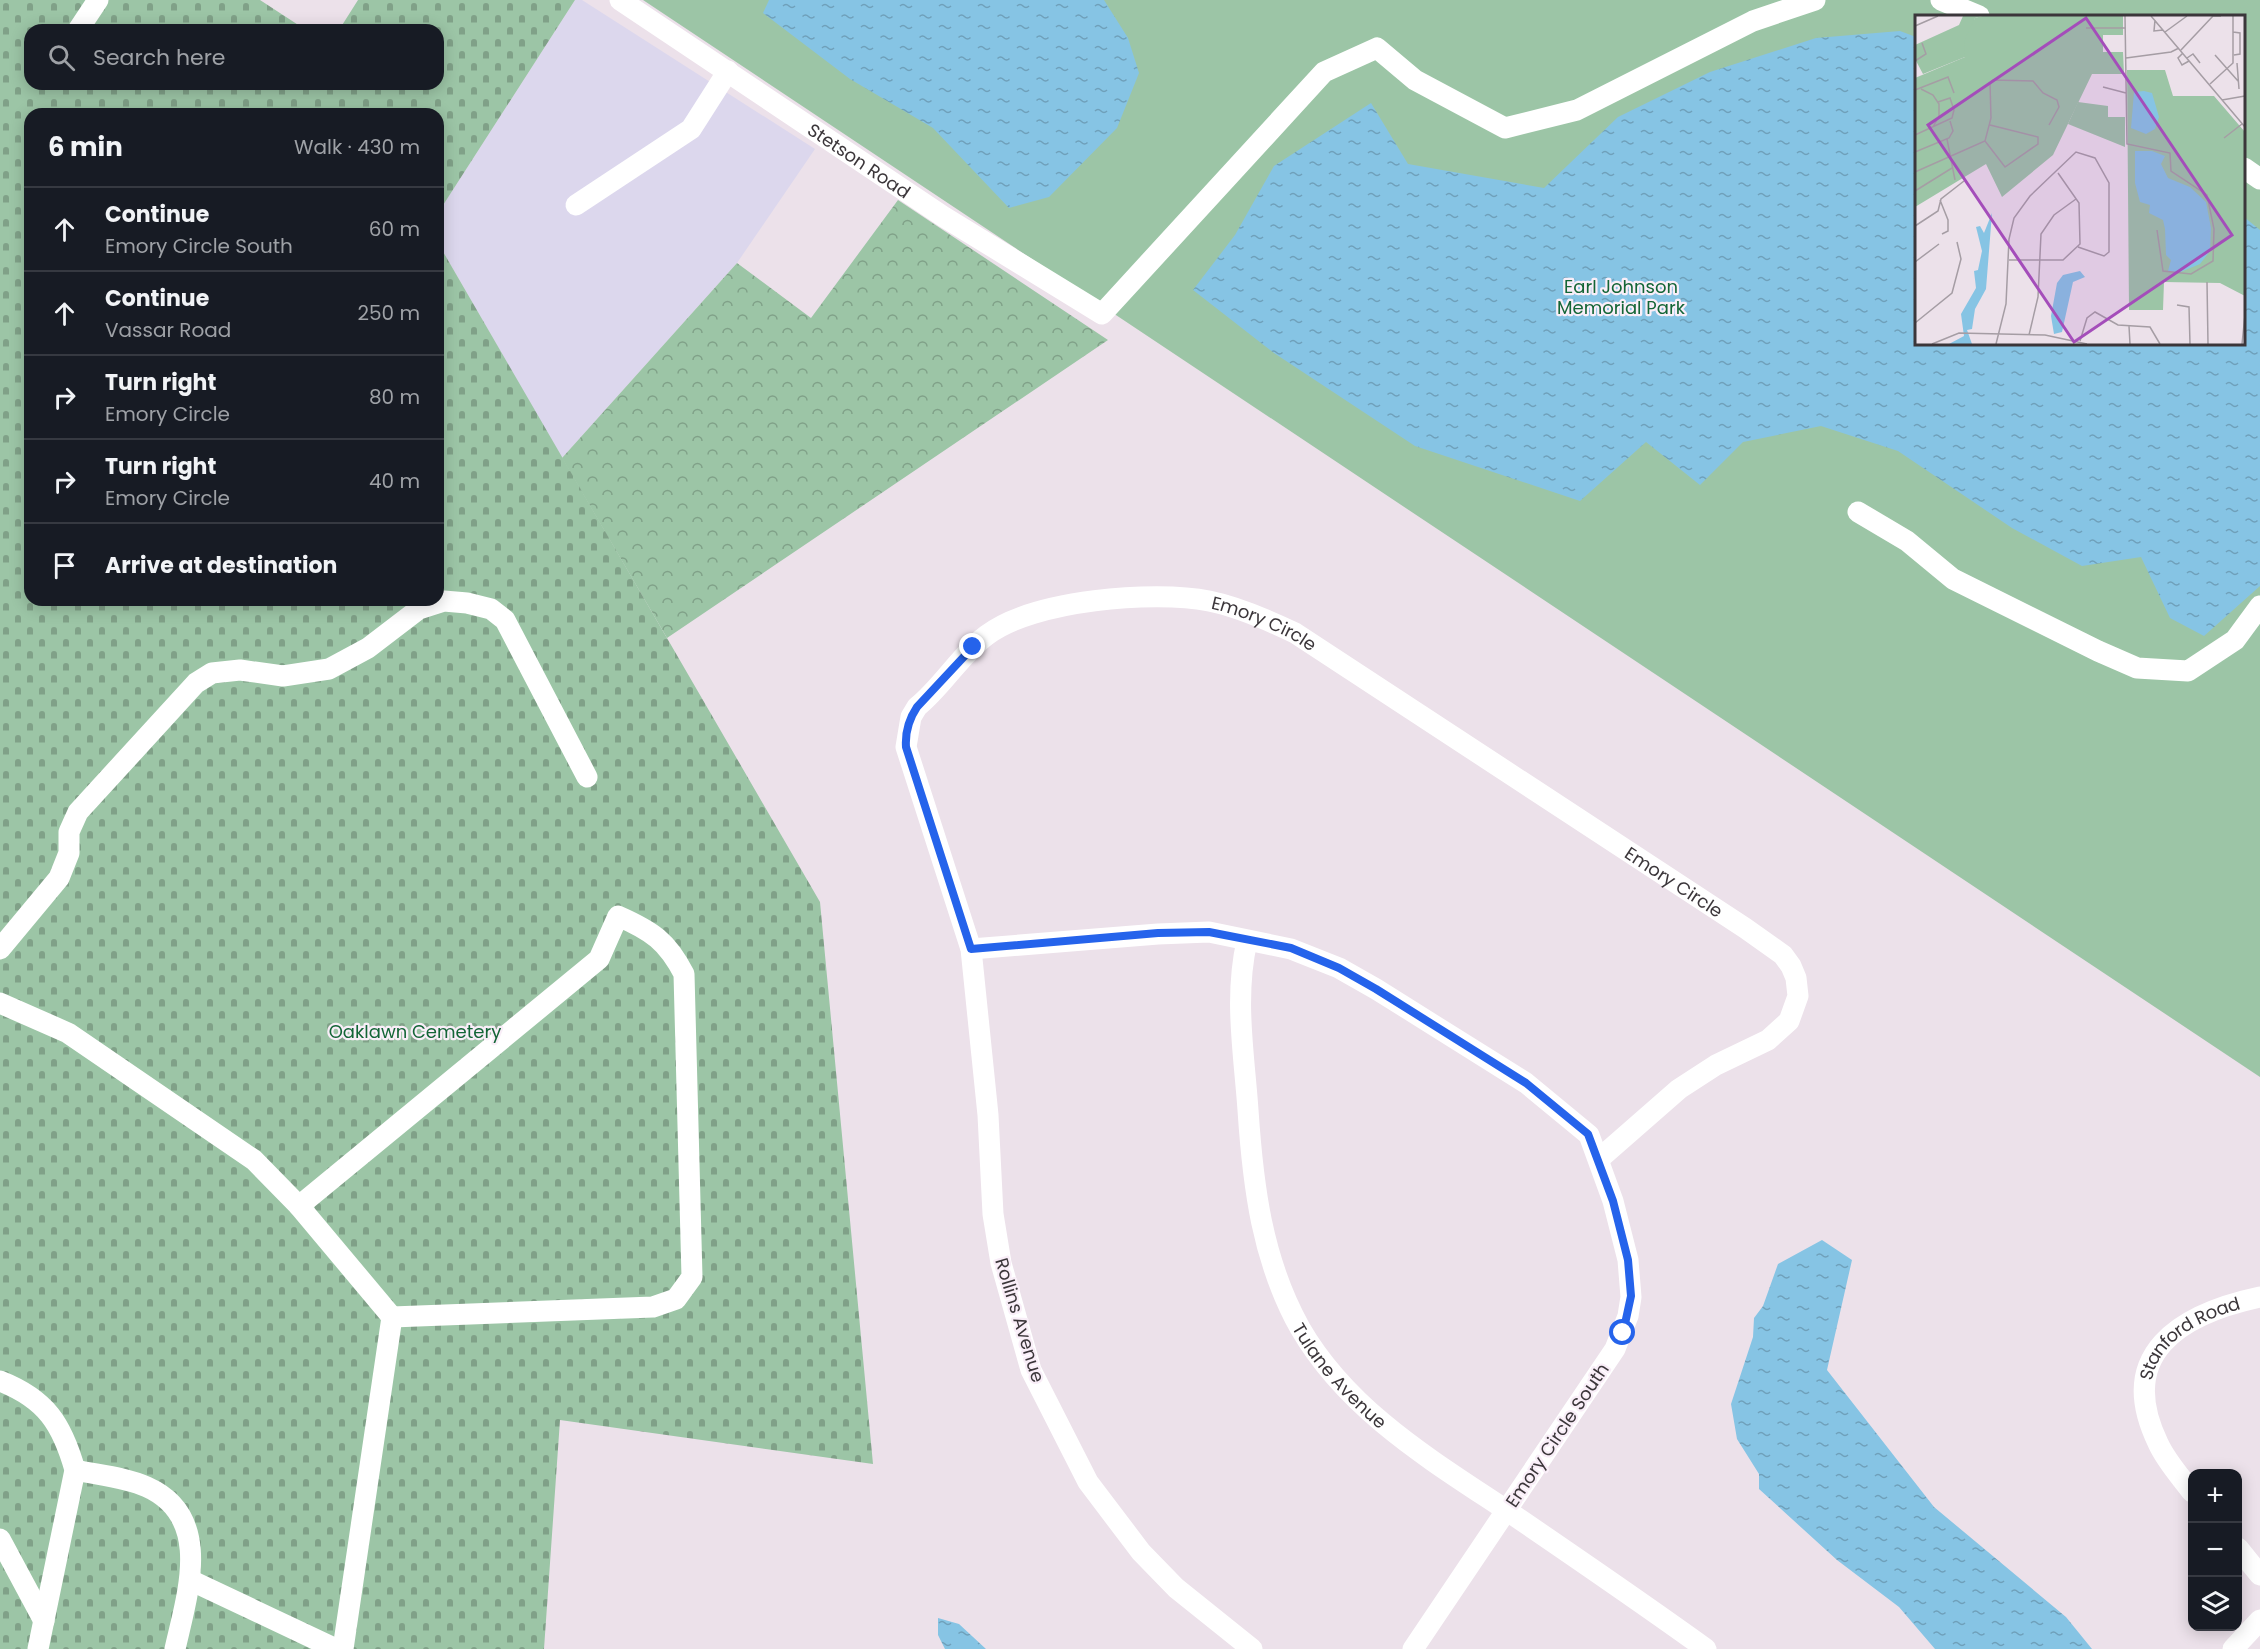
<!DOCTYPE html>
<html lang="en">
<head>
<meta charset="utf-8">
<style>
  :root { --surface:#171b24; --page:#242831; --text:#f1f3f6; --muted:#9ea1a6; --line:#363941 }
  body { margin:0; font-family:Poppins,sans-serif; background:var(--page); color:var(--text) }
  .controls { position:absolute; right:18px; bottom:18px; display:grid; overflow:hidden; border-radius:12px; box-shadow:0 3px 15px #0003 }
  .controls button { width:54px; height:54px; display:grid; place-items:center; padding:0; border:0; border-bottom:2px solid var(--line); background:var(--surface); color:var(--text); font:30px sans-serif }
  .stop { position:absolute; width:18px; height:18px; margin:-14px; border:4px solid #2563eb; border-radius:50%; background:#fff }
  .stop.end { background:#2563eb; border-color:#fff; box-shadow:0 2px 6px #0008 }
  .list { margin:0; padding:0; list-style:none }
  h2 { display:flex; justify-content:space-between; align-items:center; height:78px; margin:0; padding:0 24px; font-size:26px }
  h2 small { font-size:20px; font-weight:400; color:var(--muted) }
  .list li { display:grid; grid-template-columns:39px 1fr auto; gap:18px; align-items:center; box-sizing:border-box; height:84px; padding:0 24px; border-top:2px solid var(--line) }
  .list b { display:block; font-size:22px; white-space:nowrap }
  .list p { margin:0; font-size:20px; white-space:nowrap; color:var(--muted) }
  .list em { font-size:20px; font-style:normal; color:var(--muted) }
  .icon { flex:none; width:33px; height:33px; fill:none; stroke:currentColor; stroke-width:2; stroke-linecap:round; stroke-linejoin:round }
  .map { position:relative; flex:none; width:2260px; height:1649px; overflow:hidden }
  .search { position:absolute; background:var(--surface); box-shadow:0 3px 15px #0003; left:24px; top:24px; width:420px; height:66px; display:flex; align-items:center; gap:15px; box-sizing:border-box; padding:0 21px; border-radius:18px; color:var(--muted); font-size:22px }
  .panel { position:absolute; background:var(--surface); box-shadow:0 3px 15px #0003; left:24px; top:108px; width:420px; height:498px; border-radius:18px }
  .map>svg:first-child { display:block }
  .industrial { fill:#dcd7ed }
  .green { fill:#9cc5a6; fill-rule:evenodd }
  .forest { fill:url(#forest-crowns) }
  .cemetery { fill:url(#cemetery-stones) }
  .water { fill:url(#water-ripples) }
  .lines { fill:none; stroke-linecap:round; stroke-linejoin:round }
  .minor { stroke:#fff; stroke-width:21 }
  .route { stroke:#2563eb; stroke-width:8 }
  .labels { text-anchor:middle; dominant-baseline:central; stroke-width:4.5; stroke-linejoin:round; paint-order:stroke }
  .street-label { font-size:18px; fill:#3b363a; stroke:#f9eef8 }
  .park-label { font-size:18px; fill:#136536; stroke:#f9eef8 }
  .inset-road { fill:none; stroke:#a59da4; stroke-width:1.5 }
  .view { fill:#a44dba; fill-opacity:0.15; stroke:#a44dba; stroke-width:3 }
  .inset-edge { fill:none; stroke:#3b363a; stroke-width:3 }
</style>
</head>
<body>
<div class="map">
<svg width="2260" height="1649" viewBox="0 0 2260 1649">
  <defs>
    <pattern id="forest-crowns" width="20" height="18" patternUnits="userSpaceOnUse" patternTransform="scale(1.5)"><rect width="20" height="18" fill="#9cc5a6"/><path d="M2 6a3 3 0 1 1 6 0M12 15a3 3 0 1 1 6 0" fill="none" stroke="#80a188"/></pattern>
    <pattern id="cemetery-stones" width="16" height="16" patternUnits="userSpaceOnUse" patternTransform="scale(1.5)"><rect width="16" height="16" fill="#9cc5a6"/><path d="M2 7V4a2 2 0 0 1 4 0v3zM10 15v-3a2 2 0 0 1 4 0v3z" fill="#80a188"/></pattern>
    <pattern id="water-ripples" width="26" height="14" patternUnits="userSpaceOnUse" patternTransform="scale(1.5)"><rect width="26" height="14" fill="#86c4e4"/><path d="M2 4q2-2 4 0t4 0M15 11q2-2 4 0t4 0" fill="none" stroke="#6fa0ba"/></pattern>
  </defs>
  <rect width="100%" height="100%" fill="#ece1ea"/>
  <path class="industrial" d="M575 0H582L815 149 737 263 562 458 438 243V213Z"/>
  <path class="green" d="M643 0H2260V1077ZM1916 16H2244V344H1916Z"/>
  <path class="forest" d="M898 200 1108 340 667 638 562 458 737 263 811 318Z"/>
  <path class="cemetery" d="M0 0H260L306 30H30V84H438V30H339L358 0H575L438 213V114H30V600H438V243L820 902 873 1464 560 1420 544 1649H0Z"/>
  <path class="water" d="M769 0H1104L1128 38 1139 73 1117 128 1049 197 1009 208 933 128 850 79 763 13Z
    M1900 31 1916 37V344H2244V217L2260 230V586L2204 636 2170 618 2141 557 2082 566 2012 528 1898 451 1821 426 1743 442 1700 485 1646 442 1580 501 1415 446 1274 353 1193 290 1235 235 1274 166 1371 103 1408 164 1544 188 1618 117 1710 72 1816 38Z
    M1822 1240 1852 1260 1827 1370 1934 1507 2066 1617 2092 1649H1935L1899 1607 1837 1560 1759 1489V1474L1737 1439 1731 1404 1753 1337 1754 1318 1763 1306 1778 1264Z
    M938 1618 959 1624 986 1649H945L938 1635Z"/>
  <g class="lines">
    <g class="minor">
      <path id="s1" d="M620 0 944 217 1102 314 1324 72 1377 48 1415 80 1505 128 1577 110 1753 21 1815 0"/>
      <path d="M1941 0 1979 16"/>
      <path d="M78 30 98 0"/>
      <path d="M2244 168 2260 179"/>
      <path d="M576 205 691 129 728 71"/>
      <path d="M1858 512 1907 541 1953 579 2098 651 2137 668 2188 671 2235 640 2260 606"/>
      <path id="s2" d="M1247 941C1234 997 1244 1053 1248 1110 1253 1186 1262 1260 1300 1328 1348 1411 1431 1460 1509 1512 1575 1557 1641 1602 1706 1649"/>
      <path d="M0 949 59 878 69 853V832L78 812 196 683 212 673 240 670 283 676 329 669 368 648 419 609 444 601 467 603 491 609 505 620 587 777"/>
      <path d="M971 949 1158 934 1209 932 1291 949 1339 968 1376 989 1526 1083 1589 1135 1613 1201 1628 1260 1631 1297 1628 1316 1615 1349 1413 1649"/>
      <path d="M0 1003 68 1033 254 1160 299 1206 392 1317 343 1649"/>
      <path d="M299 1206 599 959 618 916C652 931 667 941 684 974L692 1277 676 1299 653 1307 392 1317"/>
      <path d="M0 1381C46 1399 62 1424 75 1470L38 1649"/>
      <path d="M75 1470C98 1475 125 1477 147 1487 214 1517 187 1595 175 1649"/>
      <path id="s3" d="M2192 1492C2180 1476 2166 1461 2158 1443 2115 1354 2180 1314 2260 1297"/>
      <path d="M0 1539 44 1621"/>
      <path d="M2238 1548 2260 1575"/>
      <path d="M190 1580 336 1649"/>
      <path id="s4" d="M1252 1649 1176 1588 1141 1552 1088 1482 1031 1370 1001 1263 993 1214 988 1115 971 949 906 747 911 717 917 707C943 686 960 655 987 635 1033 600 1154 590 1209 601 1239 607 1268 620 1295 633L1745 928 1783 955 1791 966 1796 978 1798 996 1789 1021 1768 1040 1716 1065 1679 1089 1599 1159"/>
      <path d="M2233 1649 2260 1620"/>
    </g>
  </g>
  <g class="lines">
    <path class="route" d="M973 647 917 707C909 719 905 732 906 747L971 949 1158 933 1209 932 1291 948 1339 968 1376 989 1526 1083 1588 1134 1613 1201 1628 1260 1631 1296 1623 1333"/>
  </g>
  <g class="labels">
    <g class="street-label">
      <text stroke="none"><textPath href="#s1" startOffset="288">Stetson Road</textPath></text>
      <text stroke="none"><textPath href="#s4" startOffset="1431">Emory Circle</textPath></text>
      <text stroke="none"><textPath href="#s4" startOffset="1917">Emory Circle</textPath></text>
      <text transform="translate(1020 1320) rotate(73)">Rollins Avenue</text>
      <text stroke="none"><textPath href="#s3" startOffset="190">Stanford Road</textPath></text>
      <text stroke="none"><textPath href="#s2" startOffset="458">Tulane Avenue</textPath></text>
      <text transform="translate(1557 1435) rotate(-56)">Emory Circle South</text>
    </g>
    <g class="park-label">
      <text x="1621" y="286">Earl Johnson<tspan x="1621" dy="21">Memorial Park</tspan></text>
      <text x="415" y="1031">Oaklawn Cemetery</text>
    </g>
  </g>
  <g transform="translate(1915 15)">
    <rect width="330" height="330" fill="#ece1ea"/>
    <path d="M212 55H250L258 81H299L330 117V281L305 268 249 267 248 295H214Z" fill="#9cc5a6"/>
    <path d="M48 1H67L60 3 50 42 8 59 0 44V30L44 10ZM163 87 193 91V102H210V132L153 109Z" fill="#9cc5a6"/>
    <path d="M67 1H208V20H188V37H208L209 59H177L138 140 87 182 71 149 0 192V63L50 42 49 26 60 3Z" fill="#9cc5a6"/>
    <path d="M229 76 237 78 244 102 240 114 231 119 216 113 219 77ZM220 136H237L250 141 246 149 253 163 275 172 291 187 296 213 295 236 285 249 263 258 253 256 256 245 251 240 250 214 248 205 234 198 235 190 225 187 220 168ZM77 198 71 274 60 294 57 314 52 315 57 329H34L49 321 46 299 61 273 59 256 63 255 67 236 61 212 65 211 69 218ZM165 256 170 262 158 267 147 317 139 319 136 301 142 268 148 260Z" fill="#86c4e4"/>
    <path class="inset-road" d="M210 1 212 129 255 138 256 156 292 180 299 214 298 246 276 259 248 256 242 215M236 1 330 112M240 5 239 16 248 15M0 11 23 1M171 13H210M250 17 272 1M318 17 325 18V39L319 40M266 35 298 1H306M268 38 263 43 267 50 274 46M300 40 323 66M211 43 256 37 264 33M272 43 278 39 285 48M0 46 11 39 7 28M322 48 324 74M295 69 318 48V1M188 72 211 78M6 74 18 80 24 89V101L18 112M0 75 33 62 39 78M307 85 330 81M0 120 37 103 39 95 35 83 23 87M309 123 327 109M32 124 40 165M70 126 90 152 123 129V122L75 110M0 137 34 123 38 116 35 106M0 157 70 126 76 103 75 68 78 65 118 66 128 78 142 85 144 92 134 110M0 176 37 153M25 185 33 205V216L27 219M0 211 23 196 26 184 49 166M94 245H148L165 229 164 188 143 158M0 247 24 229M292 267 293 329M262 290 274 292 275 329M0 308 37 278 46 244 42 227M214 311 215 329M114 320 123 282 126 219 139 200 161 184M165 326 172 303 180 297 203 310 235 312 245 329M17 329 44 318 130 320 172 329M81 329 91 289 94 224 99 203 115 181 161 137 180 143 194 168V237L189 241 163 232M327 329 330 300"/>
    <path class="view" d="M171 3 317 220 159 327 13 110Z"/>
    <rect width="330" height="330" class="inset-edge"/>
  </g>
</svg>
<div class="controls">
<button>+</button>
<button>−</button>
<button><svg class="icon" aria-label="layers" viewBox="0 0 24 24"><path d="M12 4l9 5-9 5-9-5zM3 14l9 5 9-5"/></svg></button>
</div>
<div class="stop" style="left:1623px;top:1333px"></div>
<div class="stop end" style="left:973px;top:647px"></div>
<div class="search"><svg class="icon" aria-label="search" viewBox="0 0 24 24"><circle cx="10" cy="10" r="6"/><path d="M15 15l6 6"/></svg>Search here</div>
<section class="panel">
<h2>6 min<small>Walk · 430 m</small></h2>
<ul class="list">
<li><svg class="icon" aria-label="ahead" viewBox="0 0 24 24"><path d="M12 20V5M6 11l6-6 6 6"/></svg><div><b>Continue</b><p>Emory Circle South</p></div><em>60 m</em></li>
<li><svg class="icon" aria-label="ahead" viewBox="0 0 24 24"><path d="M12 20V5M6 11l6-6 6 6"/></svg><div><b>Continue</b><p>Vassar Road</p></div><em>250 m</em></li>
<li><svg class="icon" aria-label="right" viewBox="0 0 24 24"><path d="M7 20v-9h11M14 6l5 5-5 5"/></svg><div><b>Turn right</b><p>Emory Circle</p></div><em>80 m</em></li>
<li><svg class="icon" aria-label="right" viewBox="0 0 24 24"><path d="M7 20v-9h11M14 6l5 5-5 5"/></svg><div><b>Turn right</b><p>Emory Circle</p></div><em>40 m</em></li>
<li><svg class="icon" aria-label="arrive" viewBox="0 0 24 24"><path d="M6 21V4h12l-3 4 3 4H6"/></svg><div><b>Arrive at destination</b></div></li>
</ul>
</section>
</div>
</body>
</html>
